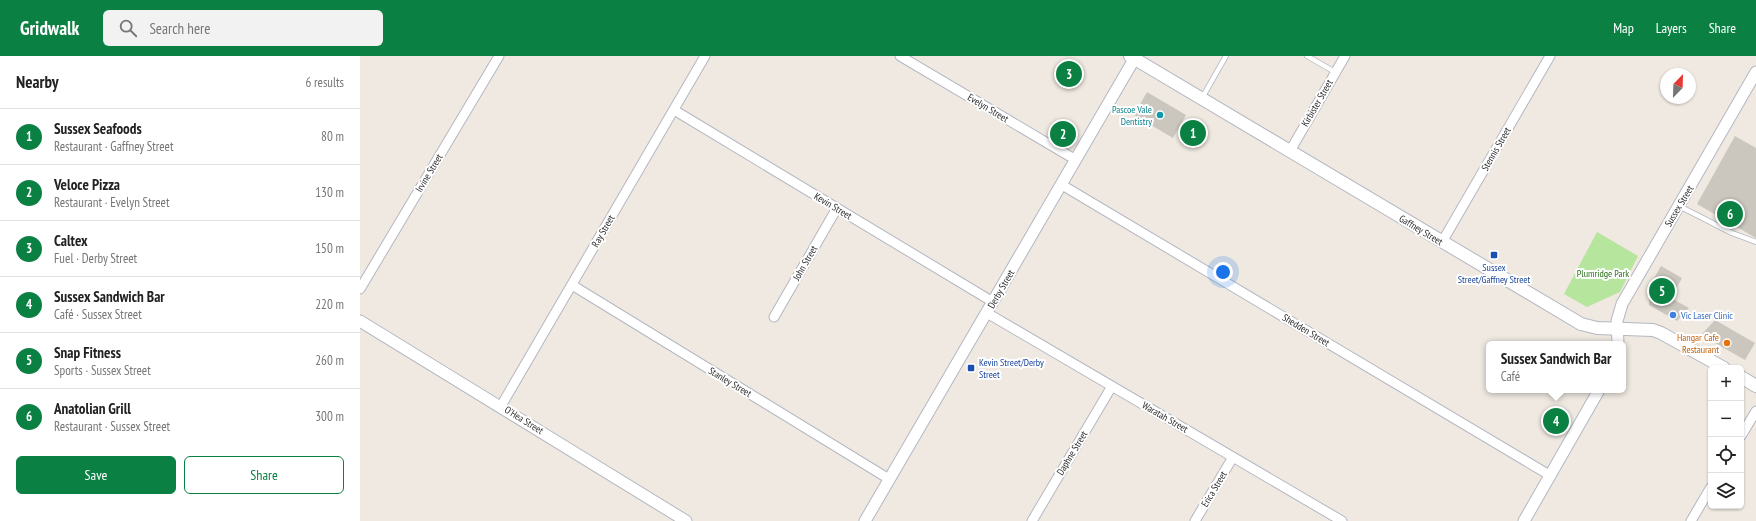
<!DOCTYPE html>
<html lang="en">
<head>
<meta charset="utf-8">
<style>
  :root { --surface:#fff; --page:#f2f2f2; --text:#222; --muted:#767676; --line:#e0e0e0; --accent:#0b8043 }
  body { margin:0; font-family:"PT Sans Narrow",sans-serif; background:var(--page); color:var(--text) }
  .controls { position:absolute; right:12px; bottom:12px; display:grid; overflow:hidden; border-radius:6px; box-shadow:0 1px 3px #0004 }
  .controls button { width:36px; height:36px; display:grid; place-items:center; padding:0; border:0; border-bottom:1px solid var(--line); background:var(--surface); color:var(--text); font:20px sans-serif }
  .compass { position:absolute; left:1300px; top:12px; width:36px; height:36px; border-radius:50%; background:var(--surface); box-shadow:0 1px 3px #0004; rotate:23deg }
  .you { position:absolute; left:863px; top:216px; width:14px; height:14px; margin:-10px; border:3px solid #fff; border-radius:50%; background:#1a73e8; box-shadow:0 0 0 6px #1a73e833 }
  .badge { display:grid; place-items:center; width:26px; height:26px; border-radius:50%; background:var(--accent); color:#fff; font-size:13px; font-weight:700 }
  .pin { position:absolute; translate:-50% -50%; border:2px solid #fff; box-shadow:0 1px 4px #0006 }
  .popup { position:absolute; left:1126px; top:285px; width:140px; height:52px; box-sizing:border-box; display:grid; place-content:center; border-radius:6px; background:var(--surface); filter:drop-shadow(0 1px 3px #0005); font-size:13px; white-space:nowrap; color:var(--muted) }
  .popup b { font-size:15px; color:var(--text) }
  .popup::after { content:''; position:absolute; left:50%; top:100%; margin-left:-8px; border:8px solid transparent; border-top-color:var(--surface) }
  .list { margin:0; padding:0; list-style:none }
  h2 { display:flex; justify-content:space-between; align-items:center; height:52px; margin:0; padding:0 16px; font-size:17px }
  h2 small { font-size:13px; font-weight:400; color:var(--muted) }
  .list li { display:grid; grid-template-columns:26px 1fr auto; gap:12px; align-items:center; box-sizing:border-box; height:56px; padding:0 16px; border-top:1px solid var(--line) }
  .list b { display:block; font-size:15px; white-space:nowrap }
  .list p { margin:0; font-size:13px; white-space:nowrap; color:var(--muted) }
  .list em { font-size:13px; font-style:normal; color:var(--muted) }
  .actions { display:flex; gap:8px; padding:12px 16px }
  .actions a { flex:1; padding:9px 0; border:1px solid var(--accent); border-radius:6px; text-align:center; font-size:14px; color:var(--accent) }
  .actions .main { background:var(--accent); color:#fff }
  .icon { flex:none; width:22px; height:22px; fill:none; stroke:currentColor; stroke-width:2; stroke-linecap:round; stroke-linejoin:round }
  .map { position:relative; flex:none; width:1396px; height:465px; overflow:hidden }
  header { display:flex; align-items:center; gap:24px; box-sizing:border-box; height:56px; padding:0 20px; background:var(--accent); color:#fff }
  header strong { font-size:19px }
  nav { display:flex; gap:22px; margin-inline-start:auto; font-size:14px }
  .search { width:280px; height:36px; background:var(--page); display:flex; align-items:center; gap:10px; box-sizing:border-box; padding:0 14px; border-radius:6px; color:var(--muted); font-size:15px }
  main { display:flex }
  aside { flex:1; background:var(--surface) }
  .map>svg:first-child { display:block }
  .green { fill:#b6e59e }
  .building { fill:#cbc7bf }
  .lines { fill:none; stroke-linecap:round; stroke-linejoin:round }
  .service-casing { stroke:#b4b7c1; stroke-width:6 }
  .minor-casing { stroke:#b4b7c1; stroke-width:11 }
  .tertiary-casing { stroke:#b4b7c1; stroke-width:13 }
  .secondary-casing { stroke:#b4b7c1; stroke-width:14 }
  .service { stroke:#fff; stroke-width:4.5 }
  .minor { stroke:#fff; stroke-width:9 }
  .tertiary { stroke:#fff; stroke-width:11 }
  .secondary { stroke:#fff; stroke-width:12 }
  .culture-dot { fill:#0f9aa8; stroke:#fff; stroke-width:1.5 }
  .transit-dot { fill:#1a4fb4; stroke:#fff; stroke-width:1.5 }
  .shop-dot { fill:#3f7fe0; stroke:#fff; stroke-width:1.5 }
  .food-dot { fill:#e8710a; stroke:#fff; stroke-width:1.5 }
  .labels { text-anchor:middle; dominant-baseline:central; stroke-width:4; stroke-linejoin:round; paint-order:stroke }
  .street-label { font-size:10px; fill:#2e2e2e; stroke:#fff }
  .culture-label { font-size:10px; fill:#0d838f; stroke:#fff; text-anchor:end }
  .transit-label { font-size:10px; fill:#164399; stroke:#fff }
  .park-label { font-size:10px; fill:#2c6e1b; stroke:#fff }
  .shop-label { font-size:10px; fill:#366cbe; stroke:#fff; text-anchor:start }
  .food-label { font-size:10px; fill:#c56008; stroke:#fff; text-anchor:end }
</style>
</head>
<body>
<header>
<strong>Gridwalk</strong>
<div class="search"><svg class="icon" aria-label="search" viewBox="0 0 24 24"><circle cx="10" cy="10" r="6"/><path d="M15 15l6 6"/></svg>Search here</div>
<nav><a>Map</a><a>Layers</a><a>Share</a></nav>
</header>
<main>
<aside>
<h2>Nearby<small>6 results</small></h2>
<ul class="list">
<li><span class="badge">1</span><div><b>Sussex Seafoods</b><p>Restaurant · Gaffney Street</p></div><em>80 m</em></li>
<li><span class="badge">2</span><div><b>Veloce Pizza</b><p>Restaurant · Evelyn Street</p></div><em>130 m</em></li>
<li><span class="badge">3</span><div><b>Caltex</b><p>Fuel · Derby Street</p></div><em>150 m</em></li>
<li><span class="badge">4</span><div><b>Sussex Sandwich Bar</b><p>Café · Sussex Street</p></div><em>220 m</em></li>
<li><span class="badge">5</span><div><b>Snap Fitness</b><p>Sports · Sussex Street</p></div><em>260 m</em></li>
<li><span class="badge">6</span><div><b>Anatolian Grill</b><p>Restaurant · Sussex Street</p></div><em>300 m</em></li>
</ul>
<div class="actions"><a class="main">Save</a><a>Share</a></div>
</aside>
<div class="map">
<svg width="1396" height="465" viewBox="0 0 1396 465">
  <rect width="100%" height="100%" fill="#efe9e1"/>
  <path class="green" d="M1237 176 1278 200 1260 236 1227 251 1204 238Z"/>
  <path class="building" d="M787 36 826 59 813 82 774 59Z
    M1375 80 1396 92V182L1337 148Z
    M1301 210 1322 222 1311 242 1329 252 1317 265 1289 249 1290 229Z
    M1355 264 1395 287 1385 304 1341 279Z"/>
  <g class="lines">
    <g class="service-casing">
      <path id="service" d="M947 0 975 16
        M842 42 866 0
        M1319 150 1372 177 1396 186"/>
    </g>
    <g class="minor-casing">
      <path id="minor" d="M540 0 716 104
        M314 54 633 246
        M930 95 985 0
        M702 129 1191 420
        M1082 186 1190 0
        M212 229 529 423
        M0 233 139 0
        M627 257 982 465
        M414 261 477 152
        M141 350 345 0
        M1381 380 1396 355
        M672 465 752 330
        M835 465 873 401
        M1331 465 1351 431"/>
    </g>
    <g class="tertiary-casing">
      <path id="tertiary" d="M0 265 326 465
        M1258 288 1257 265 1262 248 1396 16
        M505 465 776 0
        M1164 465 1239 334"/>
    </g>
    <g class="secondary-casing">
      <path id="secondary" d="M770 0 1221 268 1237 272 1293 274 1301 277 1364 312
        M1381 321 1396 330"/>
    </g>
    <use href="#service" class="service"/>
    <use href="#minor" class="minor"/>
    <use href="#tertiary" class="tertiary"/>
    <use href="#secondary" class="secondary"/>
  </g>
  <circle class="culture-dot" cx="800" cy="59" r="4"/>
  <g class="transit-dot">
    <rect x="1130" y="195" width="8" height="8" rx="2"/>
    <rect x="607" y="308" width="8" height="8" rx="2"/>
  </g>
  <circle class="shop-dot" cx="1313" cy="259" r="4"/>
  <circle class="food-dot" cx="1367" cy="287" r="4"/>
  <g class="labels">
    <g class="street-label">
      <text transform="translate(957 47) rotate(-60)">Kirbister Street</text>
      <text transform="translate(628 52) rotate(31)">Evelyn Street</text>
      <text transform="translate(1136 93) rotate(-60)">Stennis Street</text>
      <text transform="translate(69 117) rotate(-59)">Irvine Street</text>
      <text transform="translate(473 150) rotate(31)">Kevin Street</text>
      <text transform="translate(1319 150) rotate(-59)">Sussex Street</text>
      <text transform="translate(1061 174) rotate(31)">Gaffney Street</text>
      <text transform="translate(243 175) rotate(-60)">Ray Street</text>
      <text transform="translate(445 207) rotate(-60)">John Street</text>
      <text transform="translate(641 233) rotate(-60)">Derby Street</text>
      <text transform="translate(946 274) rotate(31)">Shedden Street</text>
      <text transform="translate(370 326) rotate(31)">Stanley Street</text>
      <text transform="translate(805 361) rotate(30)">Waratah Street</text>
      <text transform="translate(164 364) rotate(32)">O'Hea Street</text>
      <text transform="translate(712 397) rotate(-59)">Daphne Street</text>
      <text transform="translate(854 433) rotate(-59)">Erica Street</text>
    </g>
    <g class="culture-label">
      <text x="792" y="53">Pascoe Vale<tspan x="792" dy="12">Dentistry</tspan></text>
    </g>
    <g class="transit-label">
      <text x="1134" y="211">Sussex<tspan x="1134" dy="12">Street/Gaffney Street</tspan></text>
      <text x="619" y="306" text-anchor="start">Kevin Street/Derby<tspan x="619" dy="12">Street</tspan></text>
    </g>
    <g class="park-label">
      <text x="1243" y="217">Plumridge Park</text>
    </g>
    <g class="shop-label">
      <text x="1321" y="259">Vic Laser Clinic</text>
    </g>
    <g class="food-label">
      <text x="1359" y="281">Hangar Cafe<tspan x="1359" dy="12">Restaurant</tspan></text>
    </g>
  </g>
</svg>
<div class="controls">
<button>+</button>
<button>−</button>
<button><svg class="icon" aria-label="locate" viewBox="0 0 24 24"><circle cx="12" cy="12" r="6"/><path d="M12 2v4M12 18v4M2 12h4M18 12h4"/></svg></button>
<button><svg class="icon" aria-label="layers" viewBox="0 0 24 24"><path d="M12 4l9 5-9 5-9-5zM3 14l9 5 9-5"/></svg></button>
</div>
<svg class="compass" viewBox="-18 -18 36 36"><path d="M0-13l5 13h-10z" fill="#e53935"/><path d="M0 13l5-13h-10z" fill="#767676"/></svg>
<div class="you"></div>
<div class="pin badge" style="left:833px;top:77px">1</div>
<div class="pin badge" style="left:703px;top:78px">2</div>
<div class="pin badge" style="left:709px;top:18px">3</div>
<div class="pin badge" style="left:1196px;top:365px">4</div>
<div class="popup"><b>Sussex Sandwich Bar</b>Café</div>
<div class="pin badge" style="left:1302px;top:235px">5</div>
<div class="pin badge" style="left:1370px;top:158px">6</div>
</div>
</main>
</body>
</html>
